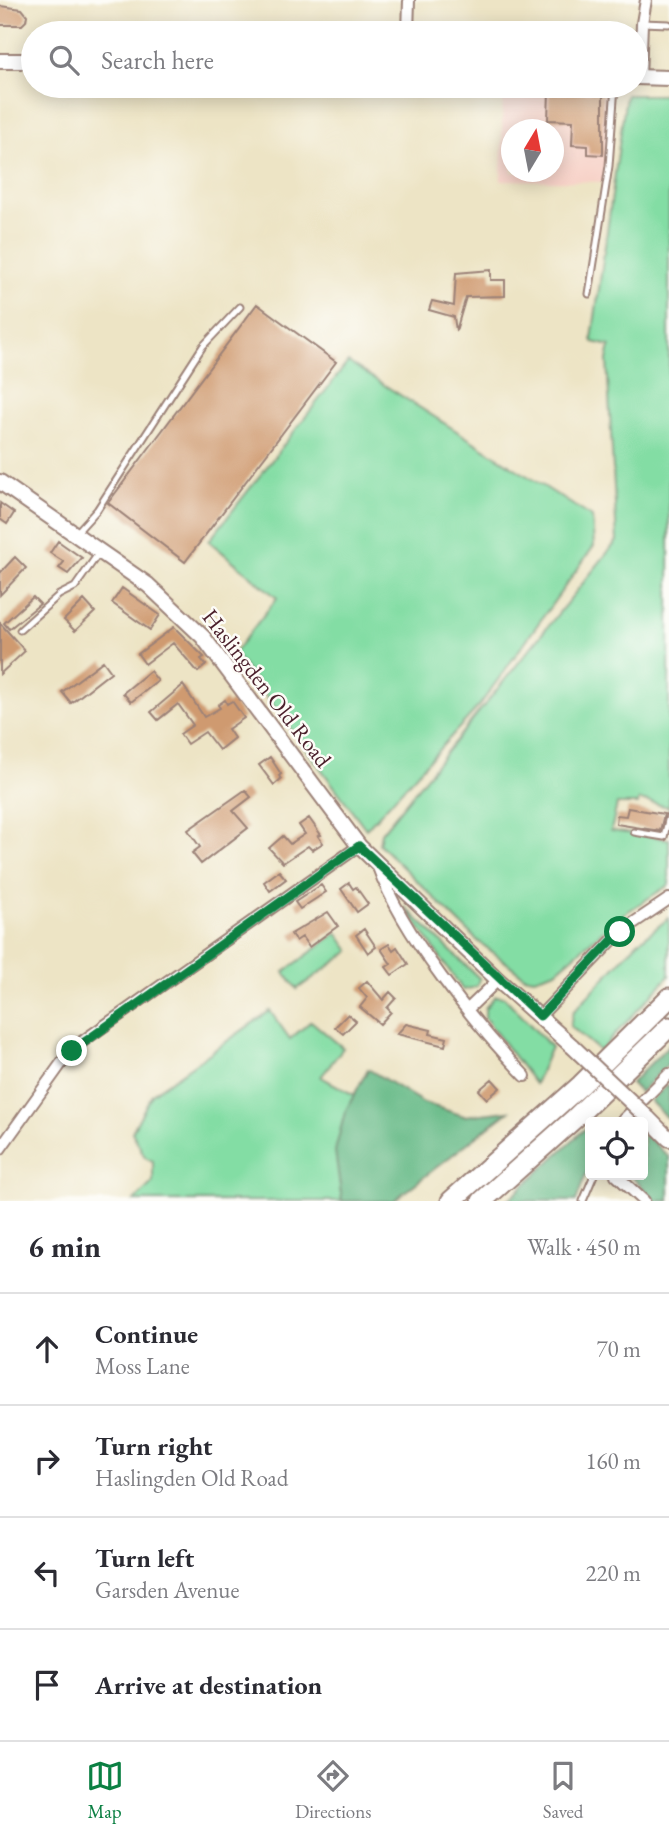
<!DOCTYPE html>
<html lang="en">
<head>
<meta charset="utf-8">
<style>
  :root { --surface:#fff; --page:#f7f7f7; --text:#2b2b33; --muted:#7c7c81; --line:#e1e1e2; --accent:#0b8043 }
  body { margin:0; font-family:"EB Garamond",serif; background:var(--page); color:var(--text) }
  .controls { position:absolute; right:21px; bottom:21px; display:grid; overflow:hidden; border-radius:7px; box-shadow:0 4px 18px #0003 }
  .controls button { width:63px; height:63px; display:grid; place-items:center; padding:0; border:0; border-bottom:2px solid var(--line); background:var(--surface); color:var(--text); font:35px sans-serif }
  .compass { position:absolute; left:501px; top:119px; width:63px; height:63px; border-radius:50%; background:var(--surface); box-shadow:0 4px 18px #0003; rotate:10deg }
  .stop { position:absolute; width:21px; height:21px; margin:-16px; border:5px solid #0b8043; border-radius:50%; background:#fff }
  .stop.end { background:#0b8043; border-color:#fff; box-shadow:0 2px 7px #0008 }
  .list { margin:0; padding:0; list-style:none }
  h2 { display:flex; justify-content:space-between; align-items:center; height:91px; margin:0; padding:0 28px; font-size:30px }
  h2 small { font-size:23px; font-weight:400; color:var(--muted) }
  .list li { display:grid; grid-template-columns:46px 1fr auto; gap:21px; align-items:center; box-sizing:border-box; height:112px; padding:0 28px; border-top:2px solid var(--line) }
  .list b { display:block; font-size:26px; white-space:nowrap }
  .list p { margin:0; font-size:23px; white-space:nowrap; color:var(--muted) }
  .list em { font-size:23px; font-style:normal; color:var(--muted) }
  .icon { flex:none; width:38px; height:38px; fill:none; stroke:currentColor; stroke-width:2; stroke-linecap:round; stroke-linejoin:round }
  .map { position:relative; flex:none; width:669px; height:1201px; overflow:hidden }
  .search { position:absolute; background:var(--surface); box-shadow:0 4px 18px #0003; left:21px; right:21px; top:21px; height:77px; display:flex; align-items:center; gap:18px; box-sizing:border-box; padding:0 24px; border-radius:38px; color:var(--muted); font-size:26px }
  .sheet { height:539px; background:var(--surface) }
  nav { display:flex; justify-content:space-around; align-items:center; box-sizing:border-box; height:98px; border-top:2px solid var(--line); background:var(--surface); font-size:19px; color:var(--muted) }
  nav a { display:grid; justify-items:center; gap:4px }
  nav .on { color:var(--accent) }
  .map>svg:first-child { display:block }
  .built { fill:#f7d1c7; fill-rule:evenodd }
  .green { fill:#83dda4; stroke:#667e68; stroke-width:2 }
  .forest { fill:#6abc8a; stroke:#5a6e5a; stroke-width:2 }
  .building { fill:#cf9a70 }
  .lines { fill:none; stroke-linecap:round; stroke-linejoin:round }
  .lane-casing { stroke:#9c8278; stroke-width:9 }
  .street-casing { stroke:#9c8278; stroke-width:14 }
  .secondary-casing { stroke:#9c8278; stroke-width:18 }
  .highway-casing { stroke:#9c8278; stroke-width:23 }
  .lane { stroke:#fff; stroke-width:5 }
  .street { stroke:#fff; stroke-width:10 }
  .secondary { stroke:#fff; stroke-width:14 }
  .highway { stroke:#fff; stroke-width:19 }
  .secondary-bridge-casing { stroke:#9c8278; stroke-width:18; stroke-linecap:butt }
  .secondary-bridge { stroke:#fff; stroke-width:14 }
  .route { stroke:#0b8043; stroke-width:9 }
  .labels { text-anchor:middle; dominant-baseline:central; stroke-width:5; stroke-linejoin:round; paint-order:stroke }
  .street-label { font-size:23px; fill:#4a1f2b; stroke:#fdfcf7 }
</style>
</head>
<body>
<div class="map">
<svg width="669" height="1201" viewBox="0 0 669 1201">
  <rect width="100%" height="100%" fill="#fdfcf7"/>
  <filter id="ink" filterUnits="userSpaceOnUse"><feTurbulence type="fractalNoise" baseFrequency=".0143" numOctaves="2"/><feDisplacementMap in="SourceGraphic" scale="14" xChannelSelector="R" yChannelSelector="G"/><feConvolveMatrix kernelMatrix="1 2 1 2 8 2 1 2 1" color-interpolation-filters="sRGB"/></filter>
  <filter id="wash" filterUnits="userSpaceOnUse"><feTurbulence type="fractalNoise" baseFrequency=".00686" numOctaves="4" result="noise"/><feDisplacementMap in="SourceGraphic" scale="28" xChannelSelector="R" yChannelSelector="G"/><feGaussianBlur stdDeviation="1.57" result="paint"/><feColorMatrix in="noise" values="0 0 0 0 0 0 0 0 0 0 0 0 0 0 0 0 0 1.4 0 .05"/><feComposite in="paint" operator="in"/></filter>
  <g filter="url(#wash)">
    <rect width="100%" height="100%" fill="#ede4c5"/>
    <path class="built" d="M503 86H609L606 182 501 180ZM512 130H554V172H512Z"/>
    <path class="green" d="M626 95H669V810V807L639 800 638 804H617L611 831 669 839V885L619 917 556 971 534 978 524 976 478 941 379 844 381 833 617 541 607 360 610 346 593 342 592 339Z
      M348 362 592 517 594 546 479 706 366 829 234 653 277 598 209 541Z
      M405 907 480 979 476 987 463 990Z
      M669 918V976L600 1051 570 1026 573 1012 637 943Z
      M337 933 350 951 297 989 284 972Z
      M495 996 504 997 551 1047 535 1084 485 1018V1008Z
      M270 1011 290 1039 311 1021 343 1048 321 1077 354 1095C333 1135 336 1158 342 1201H134L153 1182V1161L145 1157 132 1132 152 1094Z"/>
    <path class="forest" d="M669 1045V1063L640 1092 631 1083Z
      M368 1069 424 1103 464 1116 509 1111 393 1201H342L335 1151 345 1112Z
      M669 1084V1120L650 1101Z
      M590 1124V1163L576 1201H507Z
      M643 1133 669 1157V1201H656L630 1175H643Z"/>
    <g id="blocks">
      <path class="building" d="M0 6 22 9 27 15 26 21 22 25H0Z
        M590 86H600V93H603V155L588 154V146L572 145 573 121 548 120 549 91 590 92Z
        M491 270V280H505V296L466 297 456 331 454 317 429 310 432 301 454 306 456 273Z
        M257 304 336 362 185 562 108 503Z
        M0 503 14 513 7 524 0 519Z
        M58 541 82 558 68 574 59 568 64 562 50 553Z
        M15 557 26 568 0 595V573Z
        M122 588 160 615 150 630 112 603Z
        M33 597 40 604 9 629 4 623Z
        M84 600 95 612 75 631 64 620Z
        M0 623 25 651 0 674Z
        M174 627 204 657 201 659 206 665 198 672 173 643 145 664 138 654Z
        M103 661 111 672 71 703 62 692Z
        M150 671 158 681 131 702 123 693Z
        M183 685 204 717 220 708 218 705 225 700 227 704 232 701 244 718 228 729 234 738 219 750 205 732 187 744 180 734 193 725 178 704 158 720 151 712Z
        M270 757 281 774 279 776 281 779 274 785 259 765Z
        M245 790 251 797 233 811 248 828 201 864 192 853 200 847 188 830Z
        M628 808 664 814 660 831 616 824 617 815 626 816Z
        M309 818 321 835 318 836 323 843 312 850 308 846 283 863 269 848 283 836 290 844 305 834 299 825Z
        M279 871 286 879 270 891 264 882Z
        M349 883 353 889 356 887 368 904 357 912 341 889Z
        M321 885 326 892 300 909 295 902Z
        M328 912 338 926 309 947 302 937 296 941 291 934Z
        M364 929 376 947 368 953 356 935Z
        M389 944 393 950 397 947 408 964 392 975 386 967 391 964 381 949Z
        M367 981 383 1000 390 992 396 998 387 1008 391 1012 380 1024 360 1007 367 998 359 988Z
        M348 1014 356 1021 343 1034 335 1027Z
        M406 1024 431 1030 430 1034 447 1038 445 1046 397 1034Z
        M492 1079 500 1088 487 1099 479 1090Z"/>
    </g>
  </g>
  <g filter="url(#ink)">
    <use href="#blocks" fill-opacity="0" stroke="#9c8278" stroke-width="2"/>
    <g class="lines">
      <g class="lane-casing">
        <path id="lane" d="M642 23 669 24
          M589 294 609 166 615 86
          M77 532 97 510 203 346 240 307
          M20 630 59 595 75 587 98 554
          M634 832 664 837 669 816
          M583 1201 594 1175"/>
      </g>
      <g class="street-casing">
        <path id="street" d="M408 33 409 0
          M640 78 642 23 646 0
          M378 867C402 934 475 1024 525 1076
          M468 1009 498 980
          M540 1016 620 932 669 899
          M621 1122 669 1074
          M0 1149 63 1061 83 1041 359 846
          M616 1175 644 1201"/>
      </g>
      <g class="secondary-casing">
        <path id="secondary" d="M0 61H33
          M636 77 669 78
          M0 482 148 585 203 637 359 846 498 980 572 1046
          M648 1118 669 1139"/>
      </g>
      <g class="highway-casing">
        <path id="highway" d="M451 1201 581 1085 669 998
          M482 1201 574 1119 669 1027"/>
      </g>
      <use href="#lane" class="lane"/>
      <use href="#street" class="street"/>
      <use href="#secondary" class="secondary"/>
      <use href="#highway" class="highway"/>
      <g class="secondary-bridge-casing">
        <path id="secondary-bridge" d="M572 1046 648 1118"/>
      </g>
      <use href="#secondary-bridge" class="secondary-bridge"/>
    </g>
  </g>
  <g class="lines" filter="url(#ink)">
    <path class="route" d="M72 1051 359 846 540 1016 620 932"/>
  </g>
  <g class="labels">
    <g class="street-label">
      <text transform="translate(267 688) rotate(52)">Haslingden Old Road</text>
    </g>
  </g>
</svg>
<div class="controls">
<button><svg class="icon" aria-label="locate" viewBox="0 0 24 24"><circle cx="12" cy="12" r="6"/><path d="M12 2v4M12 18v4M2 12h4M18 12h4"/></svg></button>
</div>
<svg class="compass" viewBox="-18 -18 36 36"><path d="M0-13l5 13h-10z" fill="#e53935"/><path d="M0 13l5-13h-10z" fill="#7c7c81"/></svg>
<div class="stop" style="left:620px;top:932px"></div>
<div class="stop end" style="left:72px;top:1051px"></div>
<div class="search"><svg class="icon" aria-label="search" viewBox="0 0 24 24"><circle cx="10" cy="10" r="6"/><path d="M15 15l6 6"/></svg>Search here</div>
</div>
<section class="sheet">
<h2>6 min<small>Walk · 450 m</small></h2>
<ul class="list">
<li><svg class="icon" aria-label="ahead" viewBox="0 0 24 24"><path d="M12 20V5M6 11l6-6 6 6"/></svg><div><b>Continue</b><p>Moss Lane</p></div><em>70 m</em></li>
<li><svg class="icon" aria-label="right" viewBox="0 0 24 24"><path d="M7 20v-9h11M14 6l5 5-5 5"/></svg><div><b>Turn right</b><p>Haslingden Old Road</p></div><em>160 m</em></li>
<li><svg class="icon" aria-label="left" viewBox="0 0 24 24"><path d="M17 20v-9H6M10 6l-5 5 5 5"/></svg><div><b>Turn left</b><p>Garsden Avenue</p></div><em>220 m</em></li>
<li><svg class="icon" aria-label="arrive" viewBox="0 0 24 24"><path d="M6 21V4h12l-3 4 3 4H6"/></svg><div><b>Arrive at destination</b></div></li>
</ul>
</section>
<nav>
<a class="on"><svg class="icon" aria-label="map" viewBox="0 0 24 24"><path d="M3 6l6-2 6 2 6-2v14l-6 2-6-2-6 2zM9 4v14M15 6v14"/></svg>Map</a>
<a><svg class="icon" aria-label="directions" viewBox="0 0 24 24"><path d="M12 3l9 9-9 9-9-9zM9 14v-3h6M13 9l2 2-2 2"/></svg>Directions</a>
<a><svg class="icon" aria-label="saved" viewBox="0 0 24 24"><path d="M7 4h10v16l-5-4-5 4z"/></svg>Saved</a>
</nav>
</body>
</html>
